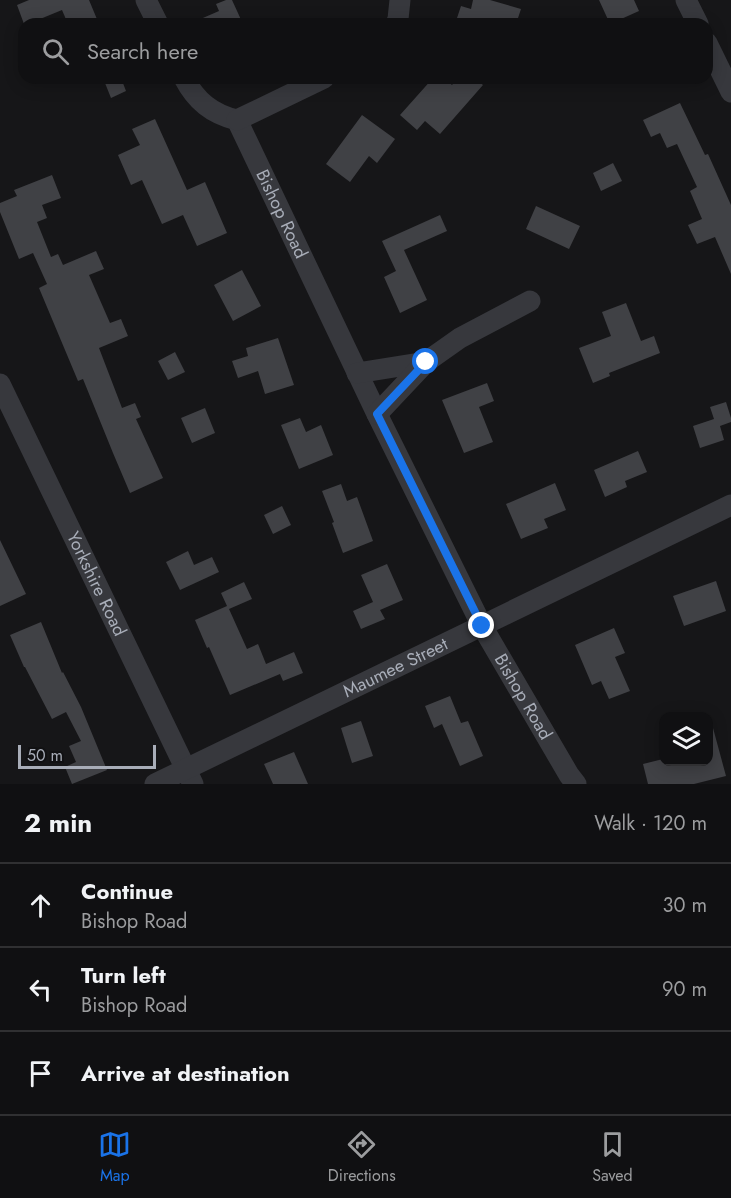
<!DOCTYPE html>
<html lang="en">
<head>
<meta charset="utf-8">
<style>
  :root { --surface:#101012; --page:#19191b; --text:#f1f3f6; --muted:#9c9d9f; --line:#303032; --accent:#1a73e8 }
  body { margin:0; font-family:Jost,sans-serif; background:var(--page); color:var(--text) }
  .controls { position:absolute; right:18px; bottom:18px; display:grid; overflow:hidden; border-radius:12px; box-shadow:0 3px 15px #0003 }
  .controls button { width:54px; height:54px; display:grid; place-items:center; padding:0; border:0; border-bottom:2px solid var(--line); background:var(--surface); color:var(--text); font:30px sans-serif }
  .scale { position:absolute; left:18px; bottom:15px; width:138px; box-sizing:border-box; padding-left:6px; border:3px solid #a8adb8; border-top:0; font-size:16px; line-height:21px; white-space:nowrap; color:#a8adb8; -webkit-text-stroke:4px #111113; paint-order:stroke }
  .stop { position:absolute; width:18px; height:18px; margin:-14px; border:4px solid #1a73e8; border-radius:50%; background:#fff }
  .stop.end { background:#1a73e8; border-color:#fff; box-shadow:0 2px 6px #0008 }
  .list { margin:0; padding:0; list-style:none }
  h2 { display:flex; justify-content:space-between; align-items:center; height:78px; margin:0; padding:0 24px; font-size:26px }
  h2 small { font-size:20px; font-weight:400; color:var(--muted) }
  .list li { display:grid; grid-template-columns:39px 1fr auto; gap:18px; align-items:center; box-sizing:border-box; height:84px; padding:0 24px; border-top:2px solid var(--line) }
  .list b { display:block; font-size:22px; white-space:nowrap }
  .list p { margin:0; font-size:20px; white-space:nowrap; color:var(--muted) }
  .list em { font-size:20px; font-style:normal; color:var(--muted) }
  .icon { flex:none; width:33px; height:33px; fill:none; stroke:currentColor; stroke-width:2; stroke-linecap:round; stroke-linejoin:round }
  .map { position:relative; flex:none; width:731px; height:784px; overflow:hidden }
  .search { position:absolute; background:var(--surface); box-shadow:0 3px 15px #0003; left:18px; right:18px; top:18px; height:66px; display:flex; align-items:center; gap:15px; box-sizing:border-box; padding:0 21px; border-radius:18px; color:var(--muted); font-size:22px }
  .sheet { height:330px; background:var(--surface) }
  nav { display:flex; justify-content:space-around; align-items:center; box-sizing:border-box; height:84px; border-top:2px solid var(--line); background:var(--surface); font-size:16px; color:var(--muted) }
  nav a { display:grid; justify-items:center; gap:3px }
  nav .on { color:var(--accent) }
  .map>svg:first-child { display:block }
  .building { fill:#404145 }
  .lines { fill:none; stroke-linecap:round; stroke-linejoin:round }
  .street { stroke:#37383d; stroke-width:21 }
  .route { stroke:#1a73e8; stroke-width:8 }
  .labels { text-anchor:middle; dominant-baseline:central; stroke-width:4.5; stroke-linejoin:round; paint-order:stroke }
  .street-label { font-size:18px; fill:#a8adb8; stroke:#111113 }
</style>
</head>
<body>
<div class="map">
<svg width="731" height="784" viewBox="0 0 731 784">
  <rect width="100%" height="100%" fill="#161618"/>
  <path class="building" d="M29 0H89L99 24H68L62 10 28 24H24L17 5Z
    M226 0H232L243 24H189L219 11 216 4Z
    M473 0H490L521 9 516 24H455L461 6 471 9Z
    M599 0H634L639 11 610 24Z
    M103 78H121L126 91 111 98Z
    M433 78H444L452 85 458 78H475L483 85 440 134 425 121 417 130 400 115Z
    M680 103 705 155 708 154 731 205V274L715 237 697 244 688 225 702 219 690 191 697 187 677 144 667 148 660 133 651 137 643 120Z
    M362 115 395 139 377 163 369 156 350 182 326 164Z
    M155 119 187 190 205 182 227 233 197 246 183 215 162 224 142 180 131 185 118 155 140 145 132 129Z
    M613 163 622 181 601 191 593 173Z
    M52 175 61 198 42 205 47 218 37 222 51 257 58 254 63 265 96 251 104 269 89 275 110 323 121 319 128 336 99 348 122 408 135 403 141 417 136 419 163 478 130 493 113 453 83 379 78 381 39 288 47 284 33 253 19 259 0 212V203L17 196 14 190Z
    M536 206 580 226 569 249 526 229Z
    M440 215 447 231 404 250 427 300 400 313 384 277 396 271 382 241Z
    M242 270 261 306 233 321 214 285Z
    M626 303 641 341 654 336 660 353 609 373 610 376 593 383 579 348 611 336 602 312Z
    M278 338 294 385 265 394 258 371 238 378 232 361 248 356 246 348Z
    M175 352 185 372 168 380 158 361Z
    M487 383 494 401 479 407 493 442 464 453 442 400Z
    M726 402 731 418V422L720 426 724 440 700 448 693 426 714 419 710 407Z
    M205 408 215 433 192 443 181 418Z
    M300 418 306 432 321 425 333 455 299 469 281 425Z
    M638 451 647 472 625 481 627 487 605 497 594 470Z
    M555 483 566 510 544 519 548 528 521 539 506 504Z
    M341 484 347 501 357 497 373 541 343 553 332 523 334 522 322 491Z
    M282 506 291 525 273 534 264 515Z
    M0 540 26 594 0 606Z
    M188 551 194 565 212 557 219 572 180 590 166 562Z
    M387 564 403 600 380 610 385 619 361 629 353 611 373 602 361 575Z
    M716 581 726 611 684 626 673 596Z
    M244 582 252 599 229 609 247 649 258 644 266 664 294 652 303 673 283 681 280 674 230 695 209 647 207 648 195 620 227 606 221 593Z
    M41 622 62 673 63 672 81 707 107 770 72 784 65 767 76 762 69 746 81 741 66 712 52 719 25 667H24L10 635Z
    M614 628 625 653 615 657 630 691 609 699 601 681 592 685 575 645Z
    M450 696 461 723 468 721 483 756 460 766 442 724 434 728 425 706Z
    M361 721 373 756 352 763 341 728Z
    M708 728H713L726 776 694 784H648L643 764 663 759V762H708Z
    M294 752 308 784H273L264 764Z"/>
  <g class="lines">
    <g class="street">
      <path d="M146 0 158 24"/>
      <path d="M686 0 698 24"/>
      <path d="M396 24 398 19 400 0"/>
      <path d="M707 43 731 92"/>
      <path id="s1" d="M184 78C196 101 212 114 237 120L377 414 482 626 569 775 576 784"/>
      <path d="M237 120 324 78"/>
      <path d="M357 373 426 362"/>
      <path id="s2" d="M0 384 193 784"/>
      <path d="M377 414 426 362 460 338 530 301"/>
      <path id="s3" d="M155 784 731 505"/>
    </g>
  </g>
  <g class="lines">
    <path class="route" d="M426 362 377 414 482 626"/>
  </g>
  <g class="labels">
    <g class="street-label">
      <text stroke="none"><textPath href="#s1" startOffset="174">Bishop Road</textPath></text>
      <text stroke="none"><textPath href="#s2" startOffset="222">Yorkshire Road</textPath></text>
      <text stroke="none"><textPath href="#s3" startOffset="267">Maumee Street</textPath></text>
      <text stroke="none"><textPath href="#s1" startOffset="714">Bishop Road</textPath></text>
    </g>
  </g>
</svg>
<div class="controls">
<button><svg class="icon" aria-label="layers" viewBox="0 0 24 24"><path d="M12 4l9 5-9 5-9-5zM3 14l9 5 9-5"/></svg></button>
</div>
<div class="scale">50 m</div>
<div class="stop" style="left:426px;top:362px"></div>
<div class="stop end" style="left:482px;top:626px"></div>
<div class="search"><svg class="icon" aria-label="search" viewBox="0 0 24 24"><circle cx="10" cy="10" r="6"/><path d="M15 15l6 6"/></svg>Search here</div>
</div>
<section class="sheet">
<h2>2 min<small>Walk · 120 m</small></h2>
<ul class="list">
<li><svg class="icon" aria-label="ahead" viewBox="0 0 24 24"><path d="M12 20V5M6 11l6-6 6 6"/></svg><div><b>Continue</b><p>Bishop Road</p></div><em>30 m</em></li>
<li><svg class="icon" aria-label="left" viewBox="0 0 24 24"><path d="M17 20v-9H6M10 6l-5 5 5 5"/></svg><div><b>Turn left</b><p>Bishop Road</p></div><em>90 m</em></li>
<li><svg class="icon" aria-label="arrive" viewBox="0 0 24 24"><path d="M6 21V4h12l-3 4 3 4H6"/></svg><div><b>Arrive at destination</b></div></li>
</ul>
</section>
<nav>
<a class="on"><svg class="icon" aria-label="map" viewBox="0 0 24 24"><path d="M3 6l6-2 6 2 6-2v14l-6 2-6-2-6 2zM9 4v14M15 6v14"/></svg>Map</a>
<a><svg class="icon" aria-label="directions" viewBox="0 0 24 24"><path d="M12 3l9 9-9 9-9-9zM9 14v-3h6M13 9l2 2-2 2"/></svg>Directions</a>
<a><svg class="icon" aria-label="saved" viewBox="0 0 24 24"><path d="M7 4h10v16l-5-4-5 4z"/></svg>Saved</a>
</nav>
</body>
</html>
